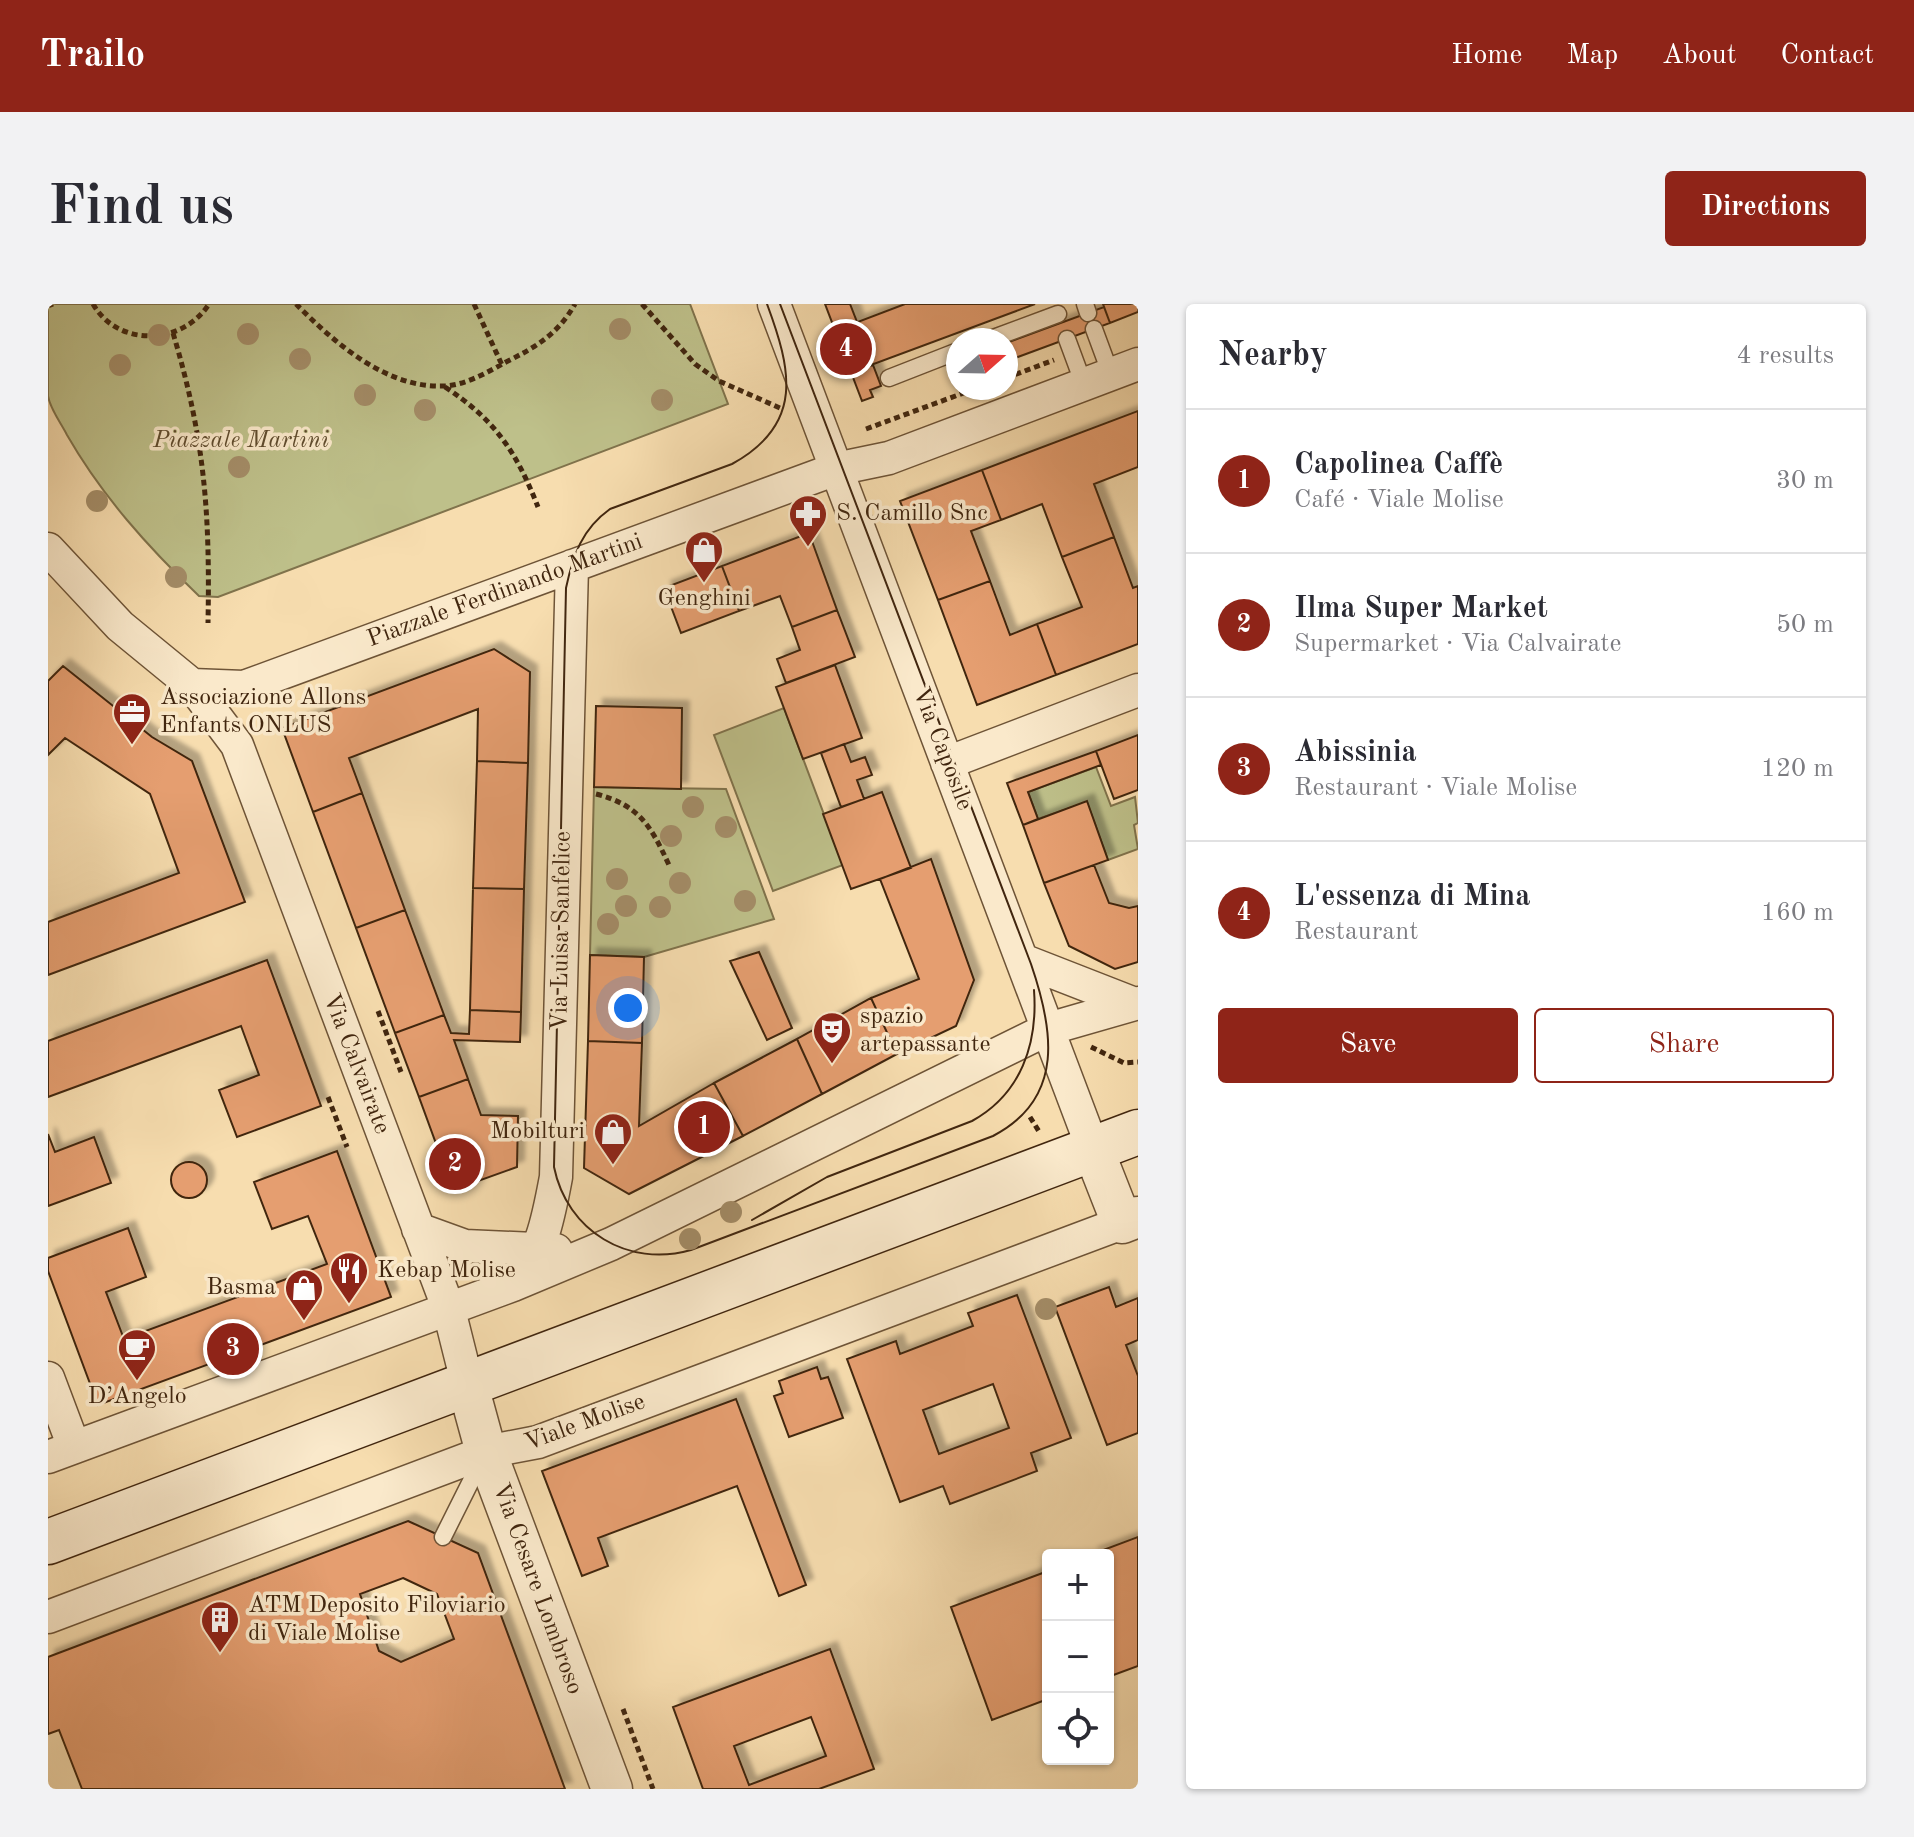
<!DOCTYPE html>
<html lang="en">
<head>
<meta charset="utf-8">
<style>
  :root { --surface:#fff; --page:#f2f2f3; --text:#2b2b33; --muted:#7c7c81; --line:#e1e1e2; --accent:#8f2418 }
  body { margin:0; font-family:"Old Standard TT",serif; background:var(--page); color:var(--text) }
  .controls { position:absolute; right:24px; bottom:24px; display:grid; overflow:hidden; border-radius:8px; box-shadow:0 2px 6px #0004 }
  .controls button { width:72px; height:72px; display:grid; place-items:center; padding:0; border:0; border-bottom:2px solid var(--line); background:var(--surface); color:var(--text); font:40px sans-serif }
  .compass { position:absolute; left:898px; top:24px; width:72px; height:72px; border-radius:50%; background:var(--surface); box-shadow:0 2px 6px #0004; rotate:70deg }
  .you { position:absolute; left:580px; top:704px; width:28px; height:28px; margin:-20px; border:6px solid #fff; border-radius:50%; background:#1a73e8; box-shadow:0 0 0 12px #1a73e833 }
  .badge { display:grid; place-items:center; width:52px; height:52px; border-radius:50%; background:var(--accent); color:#fff; font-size:26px; font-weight:700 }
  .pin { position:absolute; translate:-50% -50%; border:4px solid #fff; box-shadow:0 2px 8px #0006 }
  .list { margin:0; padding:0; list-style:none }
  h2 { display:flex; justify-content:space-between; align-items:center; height:104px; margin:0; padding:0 32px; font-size:34px }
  h2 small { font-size:26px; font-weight:400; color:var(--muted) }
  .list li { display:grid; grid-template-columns:52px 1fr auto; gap:24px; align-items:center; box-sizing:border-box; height:144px; padding:0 32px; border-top:2px solid var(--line) }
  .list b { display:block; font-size:30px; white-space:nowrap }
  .list p { margin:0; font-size:26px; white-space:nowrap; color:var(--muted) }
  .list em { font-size:26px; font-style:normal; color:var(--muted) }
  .actions { display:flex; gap:16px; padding:24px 32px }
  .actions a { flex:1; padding:18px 0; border:2px solid var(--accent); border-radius:8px; text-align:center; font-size:28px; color:var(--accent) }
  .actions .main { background:var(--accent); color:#fff }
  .icon { flex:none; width:44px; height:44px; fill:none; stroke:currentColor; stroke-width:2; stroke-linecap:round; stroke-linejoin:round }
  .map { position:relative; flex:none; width:1090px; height:1485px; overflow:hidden; border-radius:8px }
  header { display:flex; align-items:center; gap:48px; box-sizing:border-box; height:112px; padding:0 40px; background:var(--accent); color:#fff }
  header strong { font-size:38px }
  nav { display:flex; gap:44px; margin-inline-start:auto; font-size:28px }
  .intro { display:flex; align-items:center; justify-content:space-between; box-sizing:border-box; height:192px; padding:0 48px }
  h1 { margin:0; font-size:56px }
  .button { padding:20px 36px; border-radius:8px; background:var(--accent); color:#fff; font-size:28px; font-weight:700 }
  main { display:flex; gap:48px; padding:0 48px }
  aside { flex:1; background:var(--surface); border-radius:8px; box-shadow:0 2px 6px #0004 }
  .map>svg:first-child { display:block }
  .green { fill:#bec08a; stroke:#80734c; stroke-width:2 }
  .building { fill:#e59e70; stroke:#41260f; stroke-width:2; fill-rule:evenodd; filter:url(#shadow) }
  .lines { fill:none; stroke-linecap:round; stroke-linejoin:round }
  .service-casing { stroke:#6e5437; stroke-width:19 }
  .minor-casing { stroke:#6e5437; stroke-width:35 }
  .tertiary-casing { stroke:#6e5437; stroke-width:43 }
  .secondary-casing { stroke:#41260f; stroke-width:47 }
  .path { stroke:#41260f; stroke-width:5; stroke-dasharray:6 4; stroke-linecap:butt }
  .service { stroke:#fae9cb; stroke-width:16 }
  .minor { stroke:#fae9cb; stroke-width:32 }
  .tertiary { stroke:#fae9cb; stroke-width:40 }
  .secondary { stroke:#fae9cb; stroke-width:44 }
  .tram { stroke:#41260f; stroke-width:2 }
  .tree { fill:#a48d68 }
  .labels { text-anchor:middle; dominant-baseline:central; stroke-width:7; stroke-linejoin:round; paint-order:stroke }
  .park-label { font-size:24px; font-style:italic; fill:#604c2e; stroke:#fae9cb }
  .poi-label { font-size:24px; fill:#41260f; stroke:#fae9cb; text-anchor:start }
  .street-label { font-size:24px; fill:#41260f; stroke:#fae9cb }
</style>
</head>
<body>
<header>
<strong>Trailo</strong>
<nav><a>Home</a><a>Map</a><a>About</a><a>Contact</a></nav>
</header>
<div class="intro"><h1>Find us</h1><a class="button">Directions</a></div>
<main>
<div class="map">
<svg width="1090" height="1485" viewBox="0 0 1090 1485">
  <defs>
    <filter id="shadow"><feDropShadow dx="7" dy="-7" stdDeviation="2" flood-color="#0004"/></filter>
  </defs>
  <rect width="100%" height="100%" fill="#f7ddaf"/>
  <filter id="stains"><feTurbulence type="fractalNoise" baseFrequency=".0025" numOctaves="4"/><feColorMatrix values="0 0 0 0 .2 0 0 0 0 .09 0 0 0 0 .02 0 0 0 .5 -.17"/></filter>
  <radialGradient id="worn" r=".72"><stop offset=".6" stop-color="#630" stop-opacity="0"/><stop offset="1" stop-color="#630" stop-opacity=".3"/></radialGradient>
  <path class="green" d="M0 0H642L680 100 170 293 151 292C100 243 54 192 19 131 13 119 2 105 0 92 0 64 0 29 0 0Z
    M736 404 795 561 725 587 666 431Z
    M1048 463 1063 502 1087 493 1090 519 1086 521 1090 545 1060 556 1039 498 990 515 980 488Z
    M546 483 678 485 726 615 596 653 542 651Z"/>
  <path class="building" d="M777 0H802L809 18 799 22 815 64 825 61 833 82 822 86 825 93 814 97Z
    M857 0H987L815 64 799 22Z
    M1055 0H1090V8L1062 19Z
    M1056 3 1062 19 959 57 958 39Z
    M1090 107V163L1046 180 1066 233 1014 253 994 200 953 216 934 166Z
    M934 166 953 216 923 227 942 277 890 296 852 197Z
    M761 229 789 306 744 323 732 292 691 307 674 262Z
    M1066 233 1085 284 1090 282V340L1008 371 989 320 1034 303 1014 253Z
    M674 262 691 307 633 329 616 284Z
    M942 277 962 331 989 320 1008 371 929 401 890 296Z
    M789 306 807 353 738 379 729 355 752 346 744 323Z
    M446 345 482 368 480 459 429 457 430 405 301 454 314 489 265 508 234 424Z
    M787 361 814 434 755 455 728 383Z
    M15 362 104 433 144 457 197 598 0 671V618L131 569 102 490 17 434 0 451V377Z
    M548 402 634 404 633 485 546 483Z
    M1090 431V486L1066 495 1048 447Z
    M796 440 803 458 817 453 824 471 809 476 816 495 793 503 773 449Z
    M1048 447 1053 461 980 488 990 515 975 521 959 479Z
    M429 457 480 459 476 585 425 584Z
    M834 488 863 564 803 585 775 510Z
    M314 489 357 606 308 624 265 508Z
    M1039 497 1060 556 996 579 975 521Z
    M883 555 926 676 908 722 849 750 823 694 871 675 832 575Z
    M1046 561 1061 599 1081 604 1090 602V658L1067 665 1021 642 996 579Z
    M425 584 476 585 473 708 422 706Z
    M357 606 396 711 347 729 308 624Z
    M711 648 744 724 719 736 682 657Z
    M542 651 596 653 594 739 540 737Z
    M219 656 273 802 189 833 171 786 211 771 193 722 0 793V737Z
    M823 694 849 750 774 790 749 735Z
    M422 706 473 708 472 738 406 736 420 775 371 793 347 729 396 711 403 729 421 730Z
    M749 735 774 790 695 832 666 779Z
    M540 737 594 739 591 822 666 779 695 832 581 890 536 864Z
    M420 775 433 811 470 812 469 863 405 886 371 793Z
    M0 830 7 848 46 833 63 879 0 902Z
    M289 847 343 993 50 1101 0 967V954L80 924 98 973 58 988 76 1035 279 960 260 912 224 925 206 878Z
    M123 876a18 18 0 1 1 36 0a18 18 0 1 1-36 0Z
    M1061 983 1068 1003 1090 994V1036L1078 1041 1090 1072V1129L1059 1141 1007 1003Z
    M969 991 1023 1134 983 1149 989 1167 902 1200 895 1182 852 1198 799 1055 848 1037 852 1050 925 1022 920 1009ZM945 1080 961 1124 891 1150 875 1106Z
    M769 1063 773 1075 780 1073 795 1114 741 1133 726 1092 735 1089 731 1077Z
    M688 1095 758 1281 731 1292 689 1182 550 1234 560 1262 534 1272 494 1167Z
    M360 1217 430 1249 517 1485H34L11 1426 0 1430V1353ZM355 1274 389 1290 406 1335 353 1358 331 1347 312 1290Z
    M1090 1233V1362L1060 1373V1251H1042Z
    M1000 1267V1395L944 1416 903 1303Z
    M782 1345 826 1465 771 1485H655L625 1403ZM763 1413 778 1452 701 1481 686 1442Z"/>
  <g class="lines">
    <g class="service-casing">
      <path id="service" d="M1037 0 1040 9
        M1046 25 1063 71
        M1019 35 1036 81
        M940 36 1010 10
        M841 74 910 47
        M395 1233 435 1153"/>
    </g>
    <g class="minor-casing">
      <path id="minor" d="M726 0 1045 845
        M0 245 72 322 144 381 196 383 788 165 841 154 1090 60
        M144 381 189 441 401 1006 420 1082
        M899 459 1090 386
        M974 656 1087 700
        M370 925 417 942 508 946
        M466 980C494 953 501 910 508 873L524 262
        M0 1074 26 1143
        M0 1153 465 981 563 940 1000 725 1090 699
        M0 1313 438 1148 490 1138 1074 919"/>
    </g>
    <g class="tertiary-casing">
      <path id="tertiary" d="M1045 845 1074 919 1090 913
        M420 1082 438 1148 564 1485"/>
    </g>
    <g class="secondary-casing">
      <path id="secondary" d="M0 1238 1090 828"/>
    </g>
    <path class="path" d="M45 0C70 44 135 41 161 0
      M248 0C286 38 337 84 395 82 416 82 440 68 458 58 488 43 510 30 527 0
      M426 0 454 61
      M594 0 647 60 671 77 732 104
      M0 2 5 0
      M125 29C157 136 162 209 160 319
      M958 74 1006 56
      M397 83C447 116 468 147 490 203
      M818 125 929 84
      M548 490C591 501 603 522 621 561
      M330 707 353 768
      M1043 743 1076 759 1090 758
      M280 793 299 843
      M982 813 992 829
      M575 1405 605 1485"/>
    <use href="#service" class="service"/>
    <use href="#minor" class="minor"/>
    <use href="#tertiary" class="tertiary"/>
    <use href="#secondary" class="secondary"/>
    <path class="tram" d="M719 0C743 65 757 120 684 160L562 205C534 225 525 251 518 284L506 863C519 927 580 964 643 946L945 832C1018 794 1005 724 983 660L732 0
      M704 916 779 873 924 817C973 790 990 740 986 686"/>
  </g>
  <g class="tree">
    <circle cx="572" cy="25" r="11"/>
    <circle cx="200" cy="30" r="11"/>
    <circle cx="111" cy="31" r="11"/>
    <circle cx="252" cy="55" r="11"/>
    <circle cx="72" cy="61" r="11"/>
    <circle cx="317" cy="91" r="11"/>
    <circle cx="614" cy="96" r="11"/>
    <circle cx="377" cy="106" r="11"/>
    <circle cx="191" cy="163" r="11"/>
    <circle cx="49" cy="197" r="11"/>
    <circle cx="128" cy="273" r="11"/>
    <circle cx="645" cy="503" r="11"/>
    <circle cx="678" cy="523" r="11"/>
    <circle cx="623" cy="532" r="11"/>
    <circle cx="569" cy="575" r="11"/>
    <circle cx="632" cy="579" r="11"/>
    <circle cx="697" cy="597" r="11"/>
    <circle cx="578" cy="602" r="11"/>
    <circle cx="612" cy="603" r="11"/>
    <circle cx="560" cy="620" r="11"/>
    <circle cx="683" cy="908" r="11"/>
    <circle cx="642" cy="935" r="11"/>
    <circle cx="998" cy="1005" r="11"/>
  </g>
  <defs>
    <g id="pharmacy-pin" transform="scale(2)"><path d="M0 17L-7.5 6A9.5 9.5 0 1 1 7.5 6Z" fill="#8f2418" stroke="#fae9cb"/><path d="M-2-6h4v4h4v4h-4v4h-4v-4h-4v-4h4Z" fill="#fff"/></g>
    <g id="shop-pin" transform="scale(2)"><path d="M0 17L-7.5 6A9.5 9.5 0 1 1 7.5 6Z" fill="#8f2418" stroke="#fae9cb"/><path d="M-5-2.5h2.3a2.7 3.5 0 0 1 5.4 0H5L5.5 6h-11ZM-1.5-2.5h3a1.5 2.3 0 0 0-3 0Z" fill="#fff"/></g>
    <g id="office-pin" transform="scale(2)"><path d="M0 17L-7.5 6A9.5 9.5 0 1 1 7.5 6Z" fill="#8f2418" stroke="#fae9cb"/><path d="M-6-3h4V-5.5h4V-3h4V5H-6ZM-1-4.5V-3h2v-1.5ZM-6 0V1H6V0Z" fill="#fff"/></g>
    <g id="theatre-pin" transform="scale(2)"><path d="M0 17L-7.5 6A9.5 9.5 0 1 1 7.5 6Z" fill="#8f2418" stroke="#fae9cb"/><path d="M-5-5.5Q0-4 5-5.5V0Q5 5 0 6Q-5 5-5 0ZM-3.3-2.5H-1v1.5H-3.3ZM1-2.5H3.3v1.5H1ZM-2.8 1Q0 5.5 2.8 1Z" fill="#fff"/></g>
    <g id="restaurant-pin" transform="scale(2)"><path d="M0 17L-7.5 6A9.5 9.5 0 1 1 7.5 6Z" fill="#8f2418" stroke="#fae9cb"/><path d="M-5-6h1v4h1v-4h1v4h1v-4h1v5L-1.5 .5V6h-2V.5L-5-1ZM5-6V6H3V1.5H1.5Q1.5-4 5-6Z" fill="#fff"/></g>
    <g id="cafe-pin" transform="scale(2)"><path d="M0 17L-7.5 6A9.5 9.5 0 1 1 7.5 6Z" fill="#8f2418" stroke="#fae9cb"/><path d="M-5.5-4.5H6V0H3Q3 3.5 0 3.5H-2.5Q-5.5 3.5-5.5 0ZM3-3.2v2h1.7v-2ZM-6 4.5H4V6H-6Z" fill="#fff"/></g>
    <g id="building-pin" transform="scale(2)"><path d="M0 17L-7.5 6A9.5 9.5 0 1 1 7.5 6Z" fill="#8f2418" stroke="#fae9cb"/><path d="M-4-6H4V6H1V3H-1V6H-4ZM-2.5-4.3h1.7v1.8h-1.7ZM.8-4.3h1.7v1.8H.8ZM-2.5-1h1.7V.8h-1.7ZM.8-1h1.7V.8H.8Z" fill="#fff"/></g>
  </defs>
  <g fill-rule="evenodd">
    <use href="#pharmacy-pin" x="760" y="210"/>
    <use href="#shop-pin" x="656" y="246"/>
    <use href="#office-pin" x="84" y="408"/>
    <use href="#theatre-pin" x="784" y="727"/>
    <use href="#shop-pin" x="565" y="828"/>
    <use href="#restaurant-pin" x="301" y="967"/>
    <use href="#shop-pin" x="256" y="984"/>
    <use href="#cafe-pin" x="89" y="1044"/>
    <use href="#building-pin" x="172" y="1316"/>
  </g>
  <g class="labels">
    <g class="park-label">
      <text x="193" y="137">Piazzale Martini</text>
    </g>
    <g class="poi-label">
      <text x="788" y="210">S. Camillo Snc</text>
      <text x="656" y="295" text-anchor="middle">Genghini</text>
      <text x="112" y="394">Associazione Allons<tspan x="112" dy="28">Enfants ONLUS</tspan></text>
      <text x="812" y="713">spazio<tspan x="812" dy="28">artepassante</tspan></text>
      <text x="537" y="828" text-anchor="end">Mobilturi</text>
      <text x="329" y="967">Kebap Molise</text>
      <text x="228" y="984" text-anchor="end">Basma</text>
      <text x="89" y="1093" text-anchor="middle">D’Angelo</text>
      <text x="200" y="1302">ATM Deposito Filoviario<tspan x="200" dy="28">di Viale Molise</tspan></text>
    </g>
    <g class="street-label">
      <text transform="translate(457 287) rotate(-20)">Piazzale Ferdinando Martini</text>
      <text transform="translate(894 445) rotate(69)">Via Caposile</text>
      <text transform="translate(514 627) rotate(-89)">Via Luisa Sanfelice</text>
      <text transform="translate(308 760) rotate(69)">Via Calvairate</text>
      <text transform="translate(537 1119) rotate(-20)">Viale Molise</text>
      <text transform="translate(489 1285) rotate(70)">Via Cesare Lombroso</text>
    </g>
  </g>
  <rect width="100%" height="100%" filter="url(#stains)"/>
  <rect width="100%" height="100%" fill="url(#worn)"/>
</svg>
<div class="controls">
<button>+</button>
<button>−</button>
<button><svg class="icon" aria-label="locate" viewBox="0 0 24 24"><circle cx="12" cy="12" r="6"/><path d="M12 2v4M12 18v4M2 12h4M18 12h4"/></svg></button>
</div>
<svg class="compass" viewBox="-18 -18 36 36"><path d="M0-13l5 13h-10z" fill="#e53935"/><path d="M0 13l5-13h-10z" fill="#7c7c81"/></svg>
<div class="you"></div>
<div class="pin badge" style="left:656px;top:823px">1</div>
<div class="pin badge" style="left:407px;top:860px">2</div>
<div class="pin badge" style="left:185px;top:1045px">3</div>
<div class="pin badge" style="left:798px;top:45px">4</div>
</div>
<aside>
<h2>Nearby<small>4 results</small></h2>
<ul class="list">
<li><span class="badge">1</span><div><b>Capolinea Caffè</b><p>Café · Viale Molise</p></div><em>30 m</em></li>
<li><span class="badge">2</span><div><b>Ilma Super Market</b><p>Supermarket · Via Calvairate</p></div><em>50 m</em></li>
<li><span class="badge">3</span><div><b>Abissinia</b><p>Restaurant · Viale Molise</p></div><em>120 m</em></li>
<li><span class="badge">4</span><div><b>L'essenza di Mina</b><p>Restaurant</p></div><em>160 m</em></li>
</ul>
<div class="actions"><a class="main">Save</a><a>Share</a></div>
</aside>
</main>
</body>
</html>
